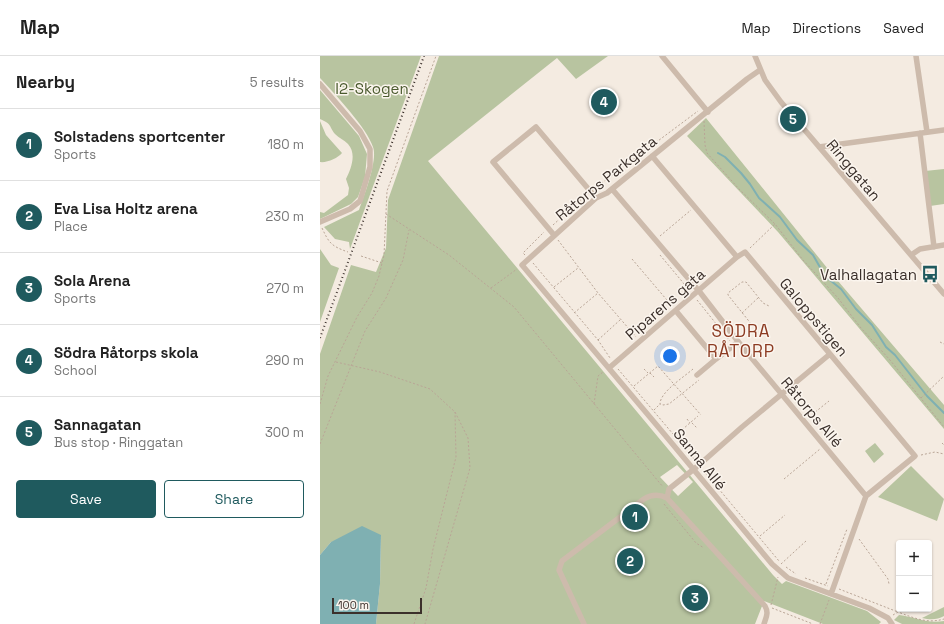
<!DOCTYPE html>
<html lang="en">
<head>
<meta charset="utf-8">
<style>
  :root { --surface:#fff; --page:#f2f2f2; --text:#222; --muted:#767676; --line:#e0e0e0; --accent:#1f5a5e }
  body { margin:0; font-family:"Space Grotesk",sans-serif; background:var(--page); color:var(--text) }
  .controls { position:absolute; right:12px; bottom:12px; display:grid; overflow:hidden; border-radius:4px; box-shadow:0 1px 3px #0004 }
  .controls button { width:36px; height:36px; display:grid; place-items:center; padding:0; border:0; border-bottom:1px solid var(--line); background:var(--surface); color:var(--text); font:20px sans-serif }
  .scale { position:absolute; left:12px; bottom:10px; width:90px; box-sizing:border-box; padding-left:4px; border:2px solid #3b302b; border-top:0; font-size:11px; line-height:14px; white-space:nowrap; color:#3b302b; -webkit-text-stroke:3px #fbf5ee; paint-order:stroke }
  .you { position:absolute; left:350px; top:300px; width:14px; height:14px; margin:-10px; border:3px solid #fff; border-radius:50%; background:#1a73e8; box-shadow:0 0 0 6px #1a73e833 }
  .badge { display:grid; place-items:center; width:26px; height:26px; border-radius:50%; background:var(--accent); color:#fff; font-size:13px; font-weight:700 }
  .pin { position:absolute; translate:-50% -50%; border:2px solid #fff; box-shadow:0 1px 4px #0006 }
  .list { margin:0; padding:0; list-style:none }
  h2 { display:flex; justify-content:space-between; align-items:center; height:52px; margin:0; padding:0 16px; font-size:17px }
  h2 small { font-size:13px; font-weight:400; color:var(--muted) }
  .list li { display:grid; grid-template-columns:26px 1fr auto; gap:12px; align-items:center; box-sizing:border-box; height:72px; padding:0 16px; border-top:1px solid var(--line) }
  .list b { display:block; font-size:15px; white-space:nowrap }
  .list p { margin:0; font-size:13px; white-space:nowrap; color:var(--muted) }
  .list em { font-size:13px; font-style:normal; color:var(--muted) }
  .actions { display:flex; gap:8px; padding:12px 16px }
  .actions a { flex:1; padding:9px 0; border:1px solid var(--accent); border-radius:4px; text-align:center; font-size:14px; color:var(--accent) }
  .actions .main { background:var(--accent); color:#fff }
  .map { position:relative; flex:none; width:624px; height:568px; overflow:hidden }
  header { display:flex; align-items:center; gap:24px; box-sizing:border-box; height:56px; padding:0 20px; background:var(--surface); border-bottom:1px solid var(--line) }
  header strong { font-size:19px }
  nav { display:flex; gap:22px; margin-inline-start:auto; font-size:14px }
  main { display:flex }
  aside { flex:1; background:var(--surface) }
  .map>svg:first-child { display:block }
  .green { fill:#b8c4a0; fill-rule:evenodd }
  .water { fill:#7fb0b2 }
  .lines { fill:none; stroke-linecap:round; stroke-linejoin:round }
  .stream { stroke:#7fb0b2; stroke-width:2 }
  .path { stroke:#b9a596; stroke-width:1; stroke-dasharray:2 2; stroke-linecap:butt }
  .minor { stroke:#cdbbac; stroke-width:5.5 }
  .rail { stroke:#3b302b; stroke-width:2; stroke-dasharray:1 3; stroke-linecap:butt }
  .labels { text-anchor:middle; dominant-baseline:central; stroke-width:3; stroke-linejoin:round; paint-order:stroke }
  .park-label { font-size:15px; fill:#4a5a2e; stroke:#fbf5ee }
  .street-label { font-size:15px; fill:#3b302b; stroke:#fbf5ee }
  .poi-label { font-size:15px; fill:#3b302b; stroke:#fbf5ee; text-anchor:end }
  .quarter-label { font-size:17px; letter-spacing:1px; fill:#8c3b22; stroke:#fbf5ee }
</style>
</head>
<body>
<header>
<strong>Map</strong>
<nav><a>Map</a><a>Directions</a><a>Saved</a></nav>
</header>
<main>
<aside>
<h2>Nearby<small>5 results</small></h2>
<ul class="list">
<li><span class="badge">1</span><div><b>Solstadens sportcenter</b><p>Sports</p></div><em>180 m</em></li>
<li><span class="badge">2</span><div><b>Eva Lisa Holtz arena</b><p>Place</p></div><em>230 m</em></li>
<li><span class="badge">3</span><div><b>Sola Arena</b><p>Sports</p></div><em>270 m</em></li>
<li><span class="badge">4</span><div><b>Södra Råtorps skola</b><p>School</p></div><em>290 m</em></li>
<li><span class="badge">5</span><div><b>Sannagatan</b><p>Bus stop · Ringgatan</p></div><em>300 m</em></li>
</ul>
<div class="actions"><a class="main">Save</a><a>Share</a></div>
</aside>
<div class="map">
<svg width="624" height="568" viewBox="0 0 624 568">
  <rect width="100%" height="100%" fill="#f4ebe1"/>
  <path class="green" d="M0 0H101L30 193 29 186 15 183 4 171 39 154C44 140 58 104 53 91 47 72 14 37 0 22Z
    M119 0H288L256 23 237 2 108 105 453 519 462 528 466 525 547 555 561 566 559 568H503L444 545 435 568H56L60 528 61 479 11 486 0 499V298L31 209 56 216 66 192 68 144ZM357 409 373 426 358 440 340 421Z
    M0 34 39 80 47 98 45 121 38 141 31 148 0 163V156L4 157 28 139 29 132 26 123C31 113 37 98 28 88 24 84 19 82 15 78 8 69 13 69 0 63Z
    M386 62 512 218 624 349V373L458 176 367 80Z
    M0 65 6 79 22 97C18 102 7 107 0 106Z
    M624 113V148L610 150 605 115Z
    M0 193 11 209 19 212 0 266Z
    M555 387 564 398 554 407 545 395Z
    M591 410 624 443 617 465 558 441Z
    M624 551V560C617 564 610 564 602 562Z
    M579 559C595 561 607 568 624 565V568H582L574 564Z"/>
  <path class="water" d="M42 470 61 479 60 528 56 568H0V499L11 486Z"/>
  <g class="lines">
    <path class="stream" d="M398 97 405 101 421 117 430 128 439 142 460 161 477 184 493 199 505 220 521 233 536 253 552 269 566 291 575 299 607 340 624 357"/>
    <path class="path" d="M384 65 385 89 387 97 419 133 455 168 483 204 518 242 541 272 570 304 624 371
      M275 132 378 55
      M66 158 129 199 194 251 343 431
      M233 169 266 139
      M2 172C9 187 11 190 28 196
      M340 180 371 154
      M238 184 278 237 316 281
      M430 192 455 168
      M205 199 203 197 224 176
      M340 199 370 235
      M41 200 62 207
      M312 203 352 250
      M213 207 278 284 290 302
      M234 231 258 212
      M171 232 197 213
      M377 244 410 285
      M254 257 278 237
      M422 257 439 241
      M436 274 408 239V237L422 226H426L443 247 449 250
      M278 284 300 264
      M620 286 624 288
      M16 306 60 316 110 333 135 356 148 382 150 412 105 568
      M298 313 375 404
      M324 313 328 317
      M373 313C364 321 340 336 340 348L343 349 349 348 379 324
      M330 317 334 321
      M314 330 338 310 381 359
      M601 342 624 320
      M0 348 8 320 37 261 52 237 59 220 64 199 67 135 116 0
      M274 348 278 320 283 316
      M334 354 340 348
      M489 361 509 345
      M367 363 370 367
      M372 367 377 372
      M356 379 378 360
      M622 387 624 389
      M0 388 45 275 66 242 83 204 89 174
      M601 399 615 396 624 398
      M383 414 459 505
      M464 423 500 393
      M344 448 376 487 384 492
      M440 480 465 459
      M539 483 568 523 569 528
      M461 508 486 485
      M466 511 476 518
      M485 522 508 530
      M506 528 527 473
      M519 533 578 556
      M451 549 458 521
      M452 552 493 568
      M573 559 578 556C594 562 607 568 624 563
      M94 568 106 532 113 493 136 401 135 356
      M500 568 509 544"/>
    <path class="minor" d="M342 0 388 56
      M435 0 445 24 461 46 624 238
      M596 0 607 76
      M440 14 427 23 287 137 276 142 202 209 345 379 452 508 468 522 549 552 568 562 572 568
      M0 28 40 75 50 93V111L40 145 30 153 0 166
      M600 77 614 191
      M499 91 624 74
      M332 100 417 201 425 196 595 400 546 440
      M292 133 379 235 420 288 546 440 511 538
      M234 179 173 106 216 71 276 142
      M591 199 600 193 624 189
      M356 255 396 303 418 286
      M289 312 417 201
      M377 319 396 303
      M264 568 239 514 242 505 324 443C332 438 339 438 347 442
      M444 568C446 561 449 557 445 550L347 442 349 433 379 409 422 371 510 298"/>
    <path class="rail" d="M0 282 104 0"/>
  </g>
  <defs>
    <g id="bus-bare" transform="scale(1.38)"><path d="M-5-6H5V4H4V6H2V4H-2V6H-4V4H-5ZM-3.5-4V0h7V-4ZM-3.5 1.2v1.5H-2V1.2ZM2 1.2v1.5H3.5V1.2Z" fill="#1f5a5e" stroke="#fbf5ee" stroke-width="2.5" paint-order="stroke"/></g>
  </defs>
  <g fill-rule="evenodd">
    <use href="#bus-bare" x="610" y="218"/>
  </g>
  <g class="labels">
    <g class="park-label">
      <text x="52" y="32">I2-Skogen</text>
    </g>
    <g class="street-label">
      <text transform="translate(534 114) rotate(50)">Ringgatan</text>
      <text transform="translate(286 122) rotate(-39)">Råtorps Parkgata</text>
      <text transform="translate(345 248) rotate(-41)">Piparens gata</text>
      <text transform="translate(494 261) rotate(50)">Galoppstigen</text>
      <text transform="translate(492 356) rotate(50)">Råtorps Allé</text>
      <text transform="translate(380 403) rotate(51)">Sanna Allé</text>
    </g>
    <g class="poi-label">
      <text x="597" y="218">Valhallagatan</text>
    </g>
    <g class="quarter-label">
      <text x="421" y="275">SÖDRA<tspan x="421" dy="20">RÅTORP</tspan></text>
    </g>
  </g>
</svg>
<div class="controls">
<button>+</button>
<button>−</button>
</div>
<div class="scale">100 m</div>
<div class="you"></div>
<div class="pin badge" style="left:315px;top:461px">1</div>
<div class="pin badge" style="left:310px;top:505px">2</div>
<div class="pin badge" style="left:375px;top:542px">3</div>
<div class="pin badge" style="left:284px;top:46px">4</div>
<div class="pin badge" style="left:473px;top:63px">5</div>
</div>
</main>
</body>
</html>
